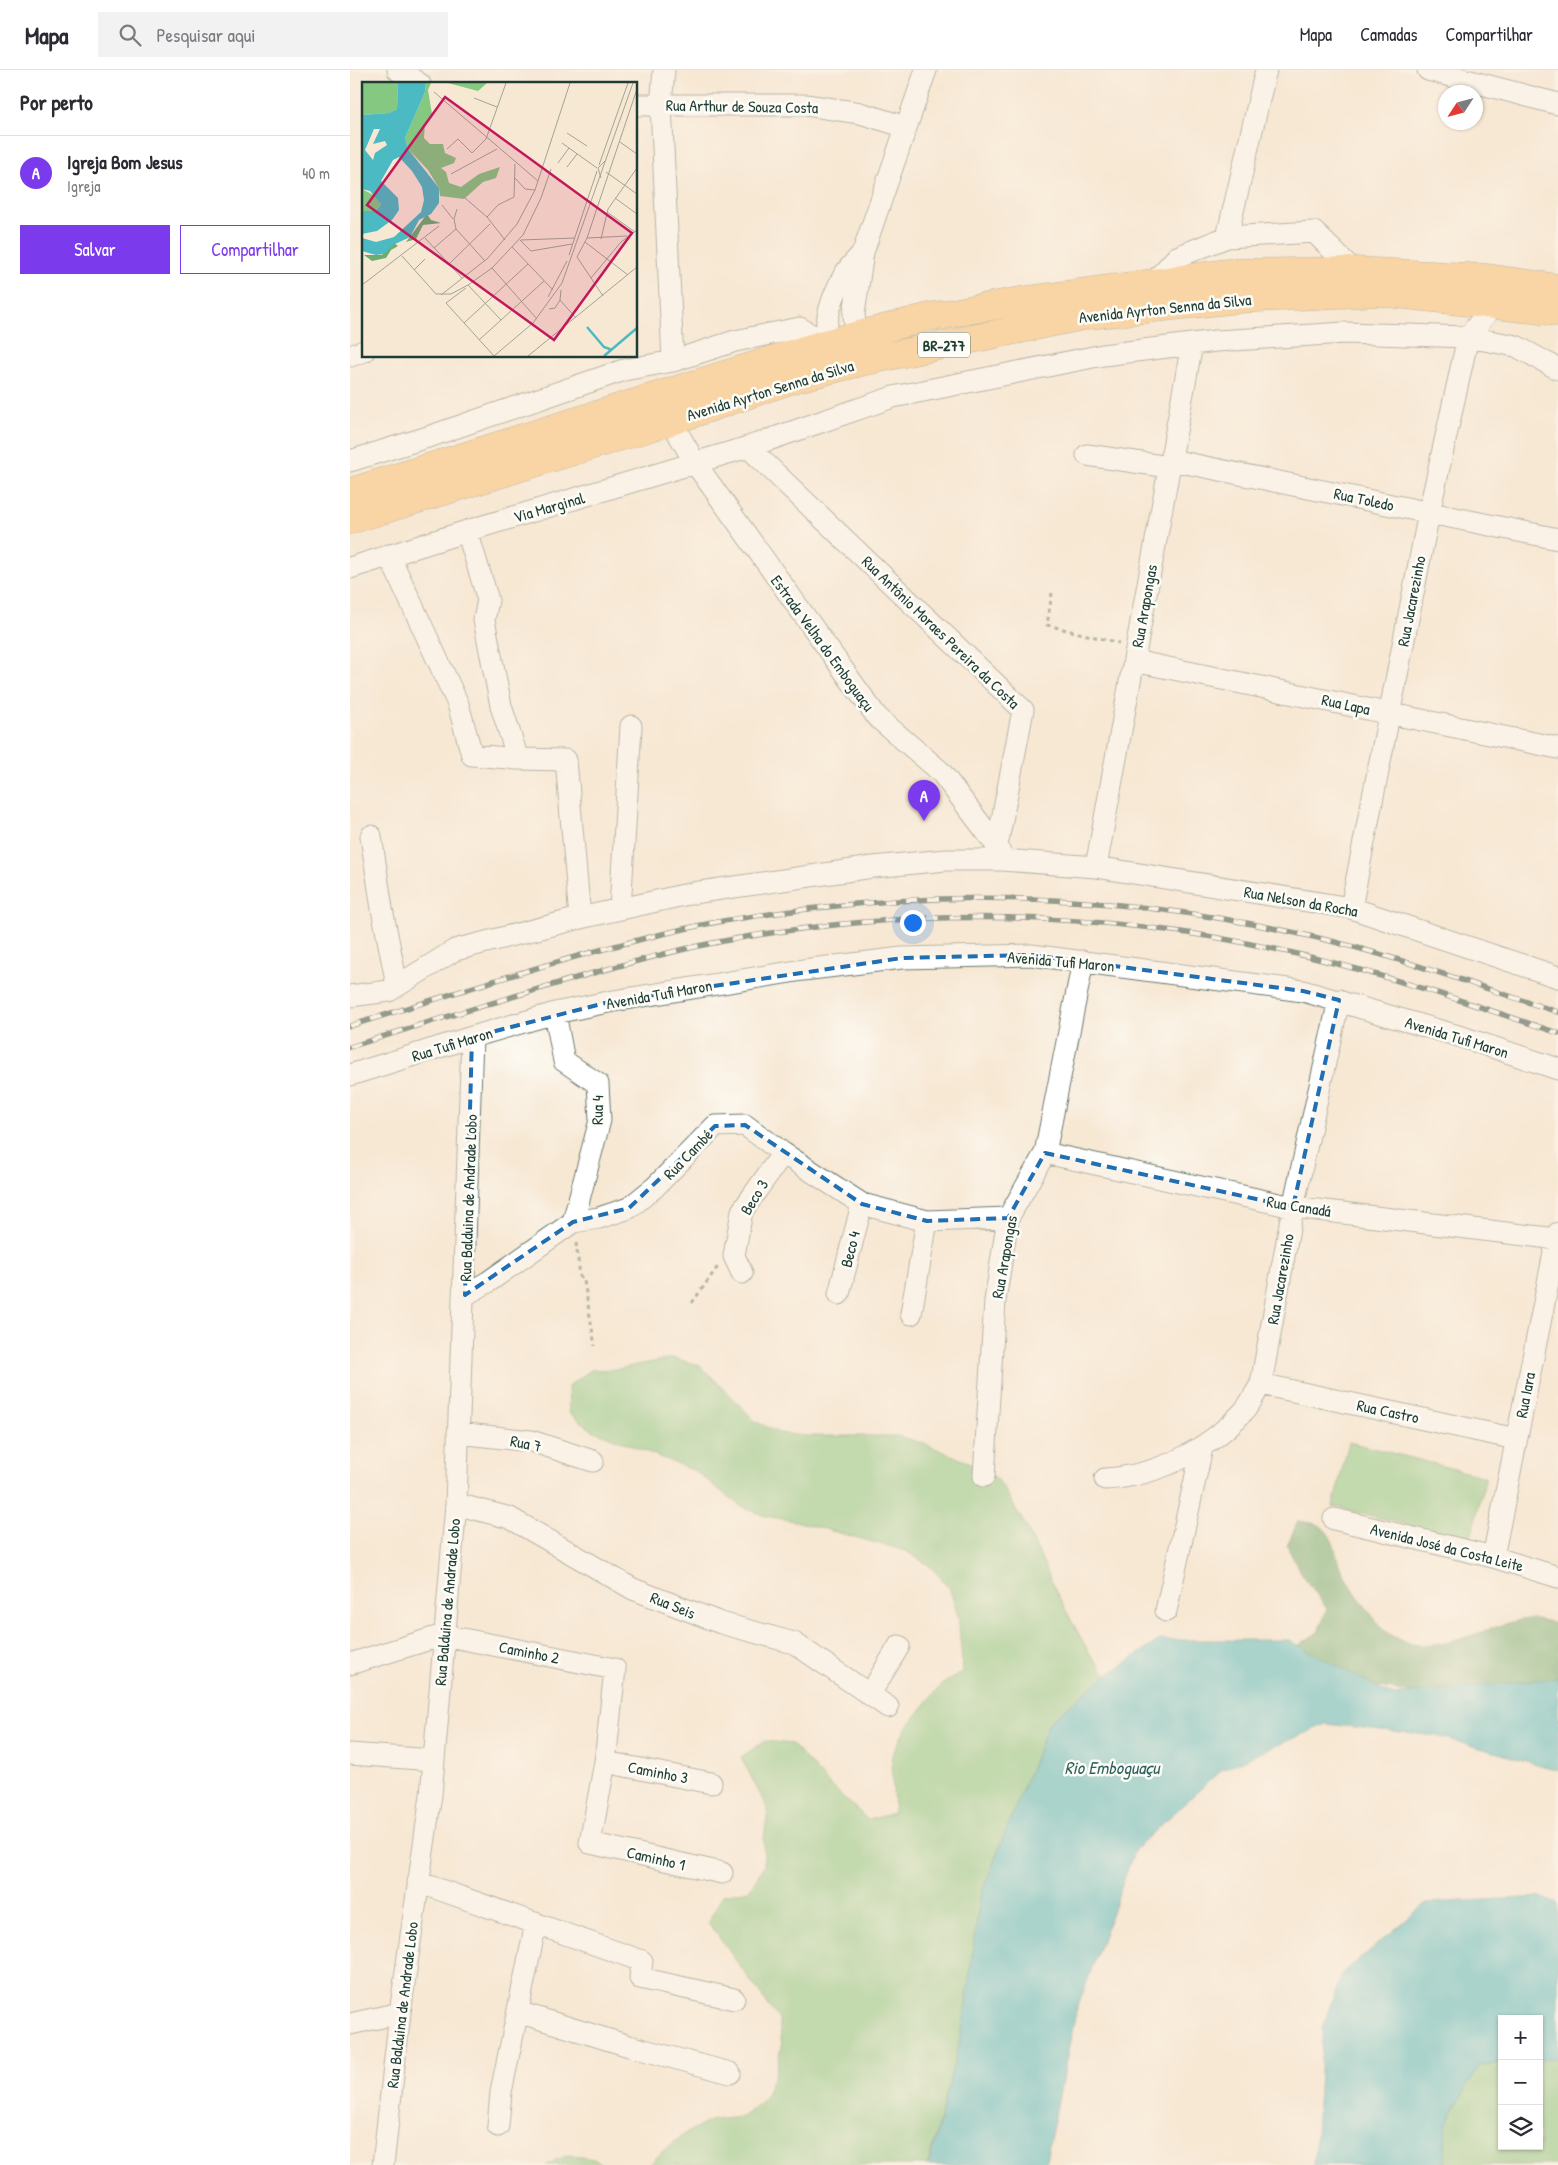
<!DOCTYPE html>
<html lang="pt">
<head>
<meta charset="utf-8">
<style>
  :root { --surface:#fff; --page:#f2f2f3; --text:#2b2b33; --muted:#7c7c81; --line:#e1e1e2; --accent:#7c3aed }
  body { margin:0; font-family:"Patrick Hand",sans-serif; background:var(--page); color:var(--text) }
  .controls { position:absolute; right:15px; bottom:15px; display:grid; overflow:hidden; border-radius:0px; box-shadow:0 1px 4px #0004 }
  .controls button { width:45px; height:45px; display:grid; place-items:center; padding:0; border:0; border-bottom:1px solid var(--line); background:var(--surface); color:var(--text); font:25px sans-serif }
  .compass { position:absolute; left:1088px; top:15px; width:45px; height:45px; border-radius:50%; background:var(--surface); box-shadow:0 1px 4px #0004; rotate:234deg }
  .you { position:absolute; left:562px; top:852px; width:18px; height:18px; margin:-12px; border:4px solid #fff; border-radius:50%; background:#1a73e8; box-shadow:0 0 0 8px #1a73e833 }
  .badge { display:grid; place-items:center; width:32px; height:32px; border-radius:50%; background:var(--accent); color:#fff; font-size:16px; font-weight:700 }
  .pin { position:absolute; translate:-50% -41px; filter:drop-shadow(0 1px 2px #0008) }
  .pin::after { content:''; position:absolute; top:26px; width:18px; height:15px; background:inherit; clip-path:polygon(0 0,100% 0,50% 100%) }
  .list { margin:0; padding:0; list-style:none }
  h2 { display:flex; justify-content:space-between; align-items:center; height:65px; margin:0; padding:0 20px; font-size:21px }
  h2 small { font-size:16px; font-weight:400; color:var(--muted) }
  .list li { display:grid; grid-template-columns:32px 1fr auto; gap:15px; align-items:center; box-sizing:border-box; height:75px; padding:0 20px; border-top:1px solid var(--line) }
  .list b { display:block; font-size:19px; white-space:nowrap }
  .list p { margin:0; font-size:16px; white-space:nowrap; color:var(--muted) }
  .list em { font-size:16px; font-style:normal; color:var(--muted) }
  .actions { display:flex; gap:10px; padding:15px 20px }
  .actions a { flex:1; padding:11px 0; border:1px solid var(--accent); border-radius:0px; text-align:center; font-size:18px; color:var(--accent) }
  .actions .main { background:var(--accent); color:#fff }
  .icon { flex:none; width:28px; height:28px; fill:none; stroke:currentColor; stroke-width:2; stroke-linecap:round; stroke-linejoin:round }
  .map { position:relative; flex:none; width:1208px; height:2095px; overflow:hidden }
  header { display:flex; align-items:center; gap:30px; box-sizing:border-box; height:70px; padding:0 25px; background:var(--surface); border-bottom:1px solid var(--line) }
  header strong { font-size:24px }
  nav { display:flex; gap:28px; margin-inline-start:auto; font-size:18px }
  .search { width:350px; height:45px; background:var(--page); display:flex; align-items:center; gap:12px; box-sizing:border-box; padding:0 18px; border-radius:0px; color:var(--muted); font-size:19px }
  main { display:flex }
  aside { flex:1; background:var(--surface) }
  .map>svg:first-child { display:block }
  .green { fill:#84c881; stroke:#52825a }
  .forest { fill:#6bac6f; stroke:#457452 }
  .water { fill:#4cbac2; stroke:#367c7b }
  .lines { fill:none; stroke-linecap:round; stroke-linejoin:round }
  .minor-casing { stroke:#6b796c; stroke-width:23 }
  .highway-casing { stroke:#6b796c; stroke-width:29 }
  .path { stroke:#6b796c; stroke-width:3; stroke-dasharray:4 4; stroke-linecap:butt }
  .minor { stroke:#fff; stroke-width:21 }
  .highway { stroke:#fabe6d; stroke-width:28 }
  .rail-casing { stroke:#1f3d34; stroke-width:5.5 }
  .rail { stroke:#fdfcf7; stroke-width:4; stroke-dasharray:11; stroke-linecap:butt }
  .marked { fill:none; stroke:#1f6fb2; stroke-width:4; stroke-dasharray:10 6; stroke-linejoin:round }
  .labels { text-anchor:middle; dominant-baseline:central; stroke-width:5; stroke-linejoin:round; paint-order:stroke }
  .shield { fill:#fdfcf7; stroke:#62766e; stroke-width:1 }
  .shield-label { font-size:15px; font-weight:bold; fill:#1f3d34 }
  .street-label { font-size:16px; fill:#1f3d34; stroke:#fdfcf7 }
  .water-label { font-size:18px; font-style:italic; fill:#2c625f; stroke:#fdfcf7 }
  .inset-river { fill:none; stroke:#4cbac2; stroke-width:2.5 }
  .inset-road { fill:none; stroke:#a1a494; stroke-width:1 }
  .view { fill:#c2185b; fill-opacity:0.15; stroke:#c2185b; stroke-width:2.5 }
  .inset-edge { fill:none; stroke:#1f3d34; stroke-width:2.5 }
</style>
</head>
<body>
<header>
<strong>Mapa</strong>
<div class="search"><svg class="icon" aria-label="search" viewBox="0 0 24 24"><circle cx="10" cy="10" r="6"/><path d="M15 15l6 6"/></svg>Pesquisar aqui</div>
<nav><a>Mapa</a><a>Camadas</a><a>Compartilhar</a></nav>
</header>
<main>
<aside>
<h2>Por perto<small></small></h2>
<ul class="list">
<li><span class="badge">A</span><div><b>Igreja Bom Jesus</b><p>Igreja</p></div><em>40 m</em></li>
</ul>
<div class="actions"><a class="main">Salvar</a><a>Compartilhar</a></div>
</aside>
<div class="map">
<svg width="1208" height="2095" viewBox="0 0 1208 2095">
  <rect width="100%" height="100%" fill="#fdfcf7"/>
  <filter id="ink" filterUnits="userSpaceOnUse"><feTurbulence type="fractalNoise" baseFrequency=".02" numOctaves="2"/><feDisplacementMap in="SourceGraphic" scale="10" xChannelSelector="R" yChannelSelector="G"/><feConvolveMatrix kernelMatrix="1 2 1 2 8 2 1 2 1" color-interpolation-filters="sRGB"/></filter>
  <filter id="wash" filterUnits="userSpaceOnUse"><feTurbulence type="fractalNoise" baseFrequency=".0096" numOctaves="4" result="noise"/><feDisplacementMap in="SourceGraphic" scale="20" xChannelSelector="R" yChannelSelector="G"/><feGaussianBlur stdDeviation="1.12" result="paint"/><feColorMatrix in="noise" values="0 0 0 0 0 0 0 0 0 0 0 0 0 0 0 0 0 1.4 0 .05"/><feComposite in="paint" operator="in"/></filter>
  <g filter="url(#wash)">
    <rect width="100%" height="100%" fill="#f7e8d4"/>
    <path class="green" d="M322 1288 350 1295 405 1351 429 1363 459 1366H547L573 1373 625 1395 649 1411 676 1456 710 1530 740 1584 757 1605 699 1652 630 1827 613 1957 579 2091 577 2095H299L313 2081 337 2062 362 2050 392 2047 414 2029 425 2004 432 1977 429 1950 358 1852 373 1825 399 1820 414 1796V1768L418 1740 391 1687 415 1671 442 1674 479 1714 518 1750 544 1743 542 1685 556 1658 592 1614 613 1602 608 1546 599 1517 580 1496 556 1481 445 1451 415 1446 389 1435 345 1401 242 1360 219 1343 218 1316 241 1300 268 1299Z
      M999 1372 1136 1407 1120 1471 983 1436Z
      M1208 1988V2095H1094L1096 2055 1129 1995 1152 1993V2076H1189V1989Z
      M218 2085 244 2089 253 2095H196Z"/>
    <path class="forest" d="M948 1451C955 1452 968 1453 973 1458 987 1472 984 1483 991 1499 995 1509 1025 1550 1032 1558 1037 1563 1048 1570 1055 1572 1108 1590 1164 1529 1208 1556V1613L1079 1626 1003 1612 957 1601 949 1575 968 1562 977 1539 948 1498 937 1476Z"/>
    <path class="water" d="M810 1570H938L1042 1625 1208 1608V1700L1087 1666 976 1654 871 1700 785 1779 726 1942 695 2095H577L580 2091 613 1957 630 1827 699 1652 757 1605Z
      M1190 1827 1208 1833V1988L1189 1989V1949H1152V1993L1129 1995 1096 2055 1094 2095H964L973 1955 992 1904 1076 1833Z"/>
  </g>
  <g filter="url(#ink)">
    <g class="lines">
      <g class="minor-casing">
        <path id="minor" d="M48 0 70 14
          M314 0 311 35 323 291
          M1078 0 1208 34
          M286 35H456L510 43 556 57
          M877 167 916 0
          M803 213 827 187 877 167 964 162 1004 201
          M511 280 506 265 504 244 513 182 576 0
          M478 284C472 257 480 231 493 207 497 198 507 190 513 182
          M0 286 14 281
          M321 351 345 393 527 647 591 702 647 776
          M398 377 673 640 647 776 650 783
          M737 385 819 397
          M821 390 1208 469
          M0 391 81 366 274 300 323 291 385 271 450 258 476 274
          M117 461 138 530 134 550 151 636 168 689 216 690 230 848
          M39 485 108 634 122 685 168 689
          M0 498 117 461 398 377 543 327 753 285 866 271 995 263 1118 267 1166 276 1208 299
          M784 591 1208 678
          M21 766 32 839 47 915
          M746 797 842 274
          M1001 838 1079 443 1118 267 1144 234
          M270 839 281 656
          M0 926 39 921 105 880 230 848 343 823 523 797 596 790H652L746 797 1001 838 1208 907
          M205 943 214 991 248 1014 250 1050 223 1152
          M0 1005 122 967 205 943 263 931 453 900 552 888 681 885 953 921 1112 967 1208 999
          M695 1083 943 1137 1207 1169
          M392 1203 384 1186 392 1141 433 1083
          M489 1224 512 1134
          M115 1225 138 1212 223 1152 249 1148 279 1138 305 1117 365 1056 395 1055 433 1083 512 1134 577 1151 658 1148
          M561 1244 577 1151
          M911 1314 1166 1369
          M108 1363 181 1371 243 1391
          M634 1406 645 1231 658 1148 695 1083 733 891
          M755 1409C808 1406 858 1380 894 1341 901 1333 905 1323 911 1314L943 1137 989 930
          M106 1434 160 1448 283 1519 371 1553 444 1573 538 1637
          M984 1449 1143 1487 1208 1507
          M1143 1487 1208 1163
          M816 1541 852 1378
          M0 1594 93 1565 265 1599 255 1692 240 1773 372 1803
          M520 1624 549 1576
          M0 1684 83 1690
          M255 1692 361 1713
          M68 1812 292 1891 290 1908 384 1929
          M168 1942 279 1976 380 2003
          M0 1954 50 1943
          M148 2056 151 2022 186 1853
          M33 2095 50 1943 81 1725 106 1434 122 967"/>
      </g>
      <g class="highway-casing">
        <path id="highway" d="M0 422 470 275 579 247 670 231 876 203 1004 201 1137 208 1208 218
          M0 450 321 351 440 310 515 291 738 245 889 229 1029 222 1208 242"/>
      </g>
      <path class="path" d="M702 523 697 555 769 573
        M226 1173 230 1206 234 1211 245 1276
        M342 1233 369 1195"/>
      <use href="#minor" class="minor"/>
      <use href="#highway" class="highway"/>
      <g class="rail-casing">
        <path id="rail" d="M0 956C115 920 229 882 347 856 383 848 421 844 458 839 631 818 794 828 964 867 1047 886 1127 916 1208 942
          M0 977C75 953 151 930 226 908 268 896 310 884 353 875 554 834 765 839 964 888 1047 908 1127 936 1208 963"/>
      </g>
      <use href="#rail" class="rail"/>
    </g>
  </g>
  <path d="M0 0H1208V2095H0ZM681 885 953 921 989 930 943 1137 695 1083 658 1148 577 1151 512 1134 395 1055 365 1056 279 1138 223 1152 115 1225 122 967 263 931 552 888Z" fill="#f7e8d4" fill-opacity=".55" fill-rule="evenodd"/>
  <path class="marked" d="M681 885 953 921 989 930 943 1137 695 1083 658 1148 577 1151 512 1134 395 1055 365 1056 279 1138 223 1152 115 1225 122 967 263 931 552 888Z"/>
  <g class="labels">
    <rect class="shield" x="568" y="262.5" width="52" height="25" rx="4"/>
    <g class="shield-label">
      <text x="594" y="275">BR-277</text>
    </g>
    <g class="street-label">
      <text transform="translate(392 36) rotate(1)">Rua Arthur de Souza Costa</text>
      <text transform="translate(815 238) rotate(-6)">Avenida Ayrton Senna da Silva</text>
      <text transform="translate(420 320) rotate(-17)">Avenida Ayrton Senna da Silva</text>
      <text transform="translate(1014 429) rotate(12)">Rua Toledo</text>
      <text transform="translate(199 437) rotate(-16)">Via Marginal</text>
      <text transform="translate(1061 531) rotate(-79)">Rua Jacarezinho</text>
      <text transform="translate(794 536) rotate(-80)">Rua Arapongas</text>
      <text transform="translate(591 562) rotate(44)">Rua Antônio Moraes Pereira da Costa</text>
      <text transform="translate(473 573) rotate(54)">Estrada Velha do Emboguaçu</text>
      <text transform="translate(996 634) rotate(12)">Rua Lapa</text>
      <text transform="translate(951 831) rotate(10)">Rua Nelson da Rocha</text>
      <text transform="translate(711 891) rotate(5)">Avenida Tufi Maron</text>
      <text transform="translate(309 924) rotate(-10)">Avenida Tufi Maron</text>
      <text transform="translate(1107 967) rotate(17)">Avenida Tufi Maron</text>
      <text transform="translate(102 974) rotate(-17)">Rua Tufi Maron</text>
      <text transform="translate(247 1040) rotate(-89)">Rua 4</text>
      <text transform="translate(338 1084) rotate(-46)">Rua Cambé</text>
      <text transform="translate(404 1127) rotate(-59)">Beco 3</text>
      <text transform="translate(118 1128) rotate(-88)">Rua Balduina de Andrade Lobo</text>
      <text transform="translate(949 1136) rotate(9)">Rua Canadá</text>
      <text transform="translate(500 1179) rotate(-76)">Beco 4</text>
      <text transform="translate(654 1187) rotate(-80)">Rua Arapongas</text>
      <text transform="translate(930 1209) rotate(-80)">Rua Jacarezinho</text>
      <text transform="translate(1175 1325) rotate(-79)">Rua Iara</text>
      <text transform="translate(1038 1341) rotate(12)">Rua Castro</text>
      <text transform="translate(176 1373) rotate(11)">Rua 7</text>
      <text transform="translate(1097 1477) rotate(14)">Avenida José da Costa Leite</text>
      <text transform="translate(97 1532) rotate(-85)">Rua Balduina de Andrade Lobo</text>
      <text transform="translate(323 1535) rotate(22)">Rua Seis</text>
      <text transform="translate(179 1582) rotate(11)">Caminho 2</text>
      <text transform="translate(308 1702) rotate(11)">Caminho 3</text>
      <text transform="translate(306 1788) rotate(13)">Caminho 1</text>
      <text transform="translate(52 1935) rotate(-83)">Rua Balduina de Andrade Lobo</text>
    </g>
    <g class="water-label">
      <text x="762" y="1697">Rio Emboguaçu</text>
    </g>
  </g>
  <g transform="translate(12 12)">
    <rect width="275" height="275" fill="#f7e8d4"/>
    <path d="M0 1H36L35 27 27 31 0 33ZM64 1H69L66 8 70 32 63 41 62 56 68 62H81L83 71 94 76 92 81 79 86 84 90 87 101 99 105 117 92 138 85 134 96 121 100 102 117 78 114 77 106 66 88 46 67 43 56 63 10ZM86 1H125L116 9ZM0 107 15 115 19 122 14 129H0Z" fill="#84c881"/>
    <path d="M65 132 69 138 79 141 61 143 54 157 44 160ZM32 161 36 164 29 168 24 176 10 179 2 173H20Z" fill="#6bac6f"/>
    <path d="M36 1H64L63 10 43 56 46 67 77 106V121L69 132 57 138 48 155 31 163 22 172 14 173 0 169V156L14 160 32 155 59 130 62 118 60 105 50 89 37 75 31 78 19 99 36 116 37 128 30 138 15 149 0 152V129H14L19 122 8 109 0 107V33L27 31 35 27ZM12 47H18L11 62 23 59 25 63 13 71 11 78 3 68Z" fill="#4cbac2" fill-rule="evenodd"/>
    <path class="inset-river" d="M225 245 242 265 250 268M242 274 275 246"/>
    <path class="inset-road" d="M72 10 176 99M112 16 135 25M205 51 225 64M258 60 275 72M200 61 235 86M85 67 96 57 110 71 124 57 144 1M196 81 207 66M237 83 266 1M205 85 215 72M244 90 275 112M89 92 135 67M153 96 163 107 173 108M239 96 236 86 243 79M103 116 125 135 143 158M253 116 275 132M80 123 91 137M95 127 92 137 94 147 123 179M245 130 273 150M125 135 136 123 152 115 153 82M63 156 100 196M225 156 265 154M239 157 246 127 275 86M158 158 169 169 210 162M159 158 213 156M223 160 266 193M150 165 191 208M72 166 94 147M207 173 235 89M40 174 74 212H89L106 203 130 186 161 153 179 116 189 87M215 175 225 156 275 7M215 175 241 214M87 182 128 142M130 186 175 237M52 188 63 177M229 196 259 160 275 148M0 203 77 144M106 203 139 238M104 206 84 221 132 274M79 213 126 176 155 142 173 108 208 1M186 215 205 179M198 218 214 236M187 227 193 226 198 218 199 208M102 241 166 182M117 258 182 199M132 274 171 241 200 201 271 1M166 274 275 185"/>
    <path class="view" d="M83 15 270 151 192 258 5 123Z"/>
    <rect width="275" height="275" class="inset-edge"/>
  </g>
</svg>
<div class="controls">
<button>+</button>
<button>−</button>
<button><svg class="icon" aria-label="layers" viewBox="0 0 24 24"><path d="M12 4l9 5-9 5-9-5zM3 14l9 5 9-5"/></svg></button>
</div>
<svg class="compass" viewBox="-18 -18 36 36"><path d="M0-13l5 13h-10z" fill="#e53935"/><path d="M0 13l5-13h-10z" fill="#7c7c81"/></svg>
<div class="you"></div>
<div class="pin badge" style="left:574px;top:751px">A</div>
</div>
</main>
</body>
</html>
